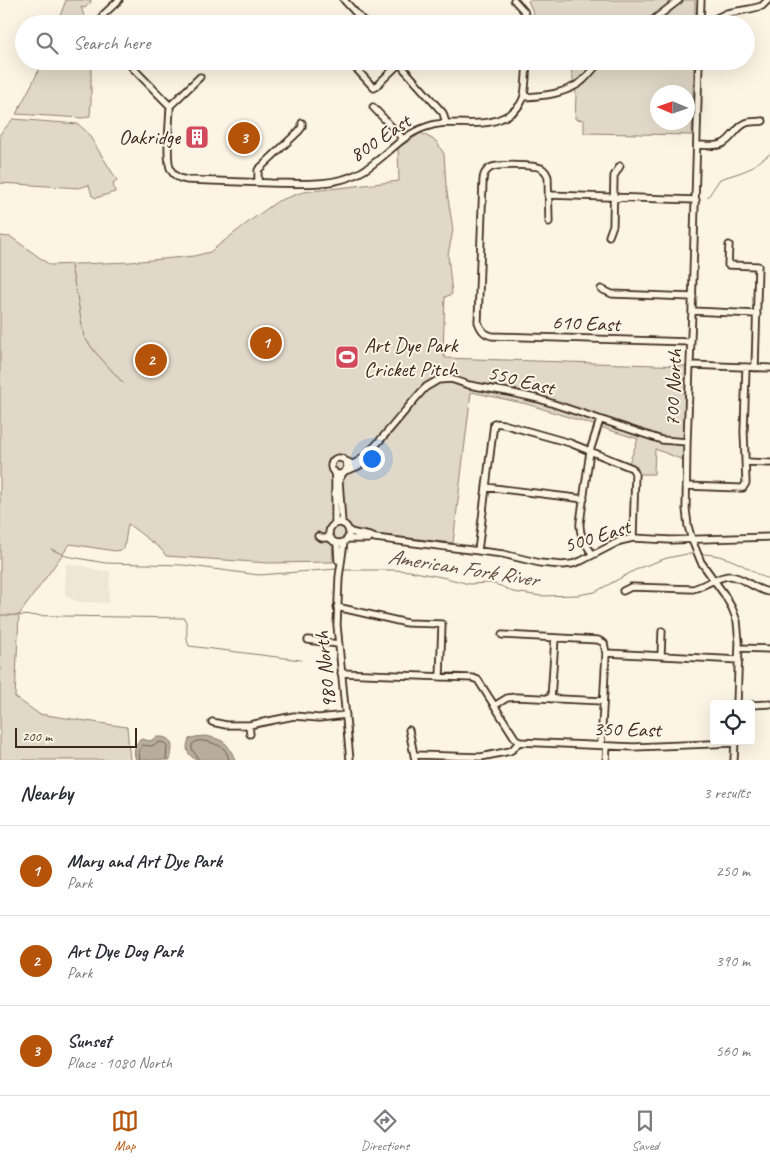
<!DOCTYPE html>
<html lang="en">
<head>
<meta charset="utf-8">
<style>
  :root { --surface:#fff; --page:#f7f7f7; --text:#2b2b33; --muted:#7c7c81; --line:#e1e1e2; --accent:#b45309 }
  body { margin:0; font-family:Caveat,sans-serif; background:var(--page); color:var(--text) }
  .controls { position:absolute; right:15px; bottom:15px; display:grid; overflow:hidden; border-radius:5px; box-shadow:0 5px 20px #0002 }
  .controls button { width:45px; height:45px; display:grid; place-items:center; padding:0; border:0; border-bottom:1px solid var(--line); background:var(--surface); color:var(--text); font:25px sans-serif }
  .compass { position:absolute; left:650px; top:85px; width:45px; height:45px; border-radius:50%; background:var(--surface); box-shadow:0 5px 20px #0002; rotate:272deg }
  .scale { position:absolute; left:15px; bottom:12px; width:122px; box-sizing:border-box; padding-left:5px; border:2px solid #3b2a1e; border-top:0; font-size:14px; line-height:18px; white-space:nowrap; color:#3b2a1e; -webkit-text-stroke:4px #fcf5e5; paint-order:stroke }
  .you { position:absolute; left:371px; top:458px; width:18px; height:18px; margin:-12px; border:4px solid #fff; border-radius:50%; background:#1a73e8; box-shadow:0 0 0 8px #1a73e833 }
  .badge { display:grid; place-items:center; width:32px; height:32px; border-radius:50%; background:var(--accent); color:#fff; font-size:16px; font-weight:700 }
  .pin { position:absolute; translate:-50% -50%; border:2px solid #fff; box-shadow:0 1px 5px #0006 }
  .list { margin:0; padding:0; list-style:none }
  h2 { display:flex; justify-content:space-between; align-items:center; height:65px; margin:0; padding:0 20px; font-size:21px }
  h2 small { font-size:16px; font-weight:400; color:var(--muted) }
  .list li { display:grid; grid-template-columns:32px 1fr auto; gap:15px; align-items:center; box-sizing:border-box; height:90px; padding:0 20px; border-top:1px solid var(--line) }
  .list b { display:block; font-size:19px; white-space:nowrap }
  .list p { margin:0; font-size:16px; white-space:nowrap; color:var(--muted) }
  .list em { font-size:16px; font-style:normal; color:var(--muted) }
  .icon { flex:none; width:28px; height:28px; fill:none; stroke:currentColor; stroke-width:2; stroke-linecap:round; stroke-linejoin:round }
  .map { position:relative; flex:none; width:770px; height:760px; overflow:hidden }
  .search { position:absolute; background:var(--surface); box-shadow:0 5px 20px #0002; left:15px; right:15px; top:15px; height:55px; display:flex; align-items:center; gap:12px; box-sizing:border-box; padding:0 18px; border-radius:28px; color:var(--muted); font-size:19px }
  .sheet { height:335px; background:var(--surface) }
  nav { display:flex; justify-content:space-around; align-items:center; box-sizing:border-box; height:70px; border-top:1px solid var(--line); background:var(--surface); font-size:14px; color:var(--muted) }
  nav a { display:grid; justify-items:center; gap:2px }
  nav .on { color:var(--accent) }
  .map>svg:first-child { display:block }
  .built { fill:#eee6d6 }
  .green { fill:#e0d8c8; stroke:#8e8173; fill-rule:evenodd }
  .water { fill:#b7ad9e; stroke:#85796b }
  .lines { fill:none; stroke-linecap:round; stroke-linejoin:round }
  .shore { stroke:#6d5e51; stroke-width:1 }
  .stream { stroke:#85796b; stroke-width:1 }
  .minor-casing { stroke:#3b2a1e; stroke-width:9 }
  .minor { stroke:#fcf5e5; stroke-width:5.5 }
  .labels { text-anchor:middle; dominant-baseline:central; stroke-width:4; stroke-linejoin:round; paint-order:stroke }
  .poi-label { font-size:21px; fill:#3b2a1e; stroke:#fcf5e5; text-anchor:end }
  .street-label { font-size:21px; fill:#3b2a1e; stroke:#fcf5e5 }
  .water-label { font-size:22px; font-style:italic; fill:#605144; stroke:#fcf5e5 }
</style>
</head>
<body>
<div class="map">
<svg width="770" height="760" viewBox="0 0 770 760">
  <rect width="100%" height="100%" fill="#fcf5e5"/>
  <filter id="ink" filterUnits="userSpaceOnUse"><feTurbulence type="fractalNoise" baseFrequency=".02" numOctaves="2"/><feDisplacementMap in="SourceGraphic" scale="10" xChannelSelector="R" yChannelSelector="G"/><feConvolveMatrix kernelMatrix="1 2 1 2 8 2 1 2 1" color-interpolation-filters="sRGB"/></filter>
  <g filter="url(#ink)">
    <path class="built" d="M66 564 83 566 101 571H110L109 603 79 602 75 601 66 596 65 592Z"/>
    <path class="green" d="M66 0H91V2L85 8 81 7 87 24H57Z
      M530 0H695V24H535V16L528 1Z
      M43 61H91V101L90 116 83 118 16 114 35 78Z
      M533 61H694L692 135 584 133V120L575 119 576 95 570 64 533 65ZM658 92H688V122H658Z
      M13 119 78 124 87 132 117 180 113 183 115 192 96 198 92 196 89 185 79 188 0 183V134Z
      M421 133 436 141 444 154 446 185 453 230 448 255 452 294 445 297 443 350 445 358 686 366 683 460 655 449 654 474H639L637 467 629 463 638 439 527 404 471 392 453 543 357 532 332 542 333 562 268 563 166 556 161 549 128 524 124 549 115 551 70 544 19 615 15 697 39 714 127 727 130 760H0V236L11 237 50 265 130 262 194 256 210 252 251 220 278 201 303 192 399 181 398 148Z"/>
    <path class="water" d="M206 736C224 740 228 742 235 760H196C187 754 185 749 189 739L195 737Z
      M157 737C175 736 173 747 170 760H136C133 753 134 742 142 739L150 741Z"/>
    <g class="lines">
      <path class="shore" d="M140 760 139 753 142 745C144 745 147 746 149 746 157 746 159 738 167 745L166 760
        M198 760C197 754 191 751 192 746 194 735 219 744 224 749 227 752 228 756 229 760"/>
      <path class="stream" d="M708 197 720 179 739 173 749 169 770 154
        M71 266 75 287
        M76 290 84 337 96 353 123 383
        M51 549 66 556 105 563 183 565 259 575 337 569
        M701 554C717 554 731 559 744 566 753 571 760 577 770 579
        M343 570H394L410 571 446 578 469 584 490 583 501 586 513 592 541 596 578 595 595 592 639 568 667 558 687 554H695
        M0 615 184 618C190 627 184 636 189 646L301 660"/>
      <g class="minor-casing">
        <path id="minor" d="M344 0 366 24
          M514 0 524 11 529 24
          M100 24 103 15 119 0
          M648 24 679 0
          M700 24 701 0
          M710 24 714 19 727 13 750 9 762 6 768 0
          M126 61 170 106C170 119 165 160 171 170 174 177 180 179 187 180 215 181 243 182 271 183 300 183 330 187 357 174 383 162 398 136 426 127 444 120 463 125 482 123 497 122 517 114 523 99 526 91 526 71 527 61
          M349 61 374 88 400 63
          M400 61 404 69 443 113 446 123
          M699 61 692 311 687 442 686 509 688 526 692 540 701 562 724 594 732 608 737 621 739 642 737 704
          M524 97C543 96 565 94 581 82 588 76 594 68 600 61
          M170 106 200 77
          M373 107 403 139
          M697 145C705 145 714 147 722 144 732 140 736 127 746 123 751 121 758 122 763 121
          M258 182V170L299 131 302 127V123
          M548 195 696 200
          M549 222 548 177C547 174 545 170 541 168 534 165 497 164 490 168 485 171 483 176 483 181L478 322C481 330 484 334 492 336L691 342
          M609 236 613 225 614 176 620 166
          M729 245 728 265 758 266 755 368
          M601 289 612 294 693 297
          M692 311 757 314
          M690 365 770 368
          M331 466a8 8 0 1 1 16 0a8 8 0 1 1-16 0Z
          M346 461 352 464C368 461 411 401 426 387L438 380 451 379 469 385 508 392 539 399 662 440 687 442
          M746 462 770 463
          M334 471 335 479V524
          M345 471C359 466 362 467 370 453
          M686 486 739 488H743L746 483 744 432 746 367
          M486 487 584 499
          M342 523 339 480 343 473
          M329 533a10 10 0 1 1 20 0a10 10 0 1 1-20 0Z
          M349 531C357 535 367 534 375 538L503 554 540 563 562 565 572 564 581 561 620 541 633 538 670 540 770 537
          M318 536 322 538H331
          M347 539H368
          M344 542 339 577 337 625 350 760
          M337 543 338 560
          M478 551 494 423 503 424 570 443 632 468 635 473 633 538
          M593 555C586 544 579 536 580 523L590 451 600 420
          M623 591 631 587 693 589C704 586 721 575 730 576 745 577 755 591 770 592
          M337 607 407 623 442 624 440 677
          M502 635 598 640 604 643 606 653 601 745
          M308 640 338 644
          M739 648 770 649
          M606 653 739 660
          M661 656 662 631
          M341 673 473 678 478 680 515 738 519 742
          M551 699 555 638
          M751 705 770 704
          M494 706 507 698 516 697 603 701
          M212 722 226 725H249L294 716 319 718 346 715
          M249 725 250 734
          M409 730 415 760
          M519 742 634 747 735 743
          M415 755 481 757 510 751 513 749 519 742
          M606 760 607 746
          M734 760 735 741"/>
      </g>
      <use href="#minor" class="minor"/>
    </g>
  </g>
  <defs>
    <g id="building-square" transform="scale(1.25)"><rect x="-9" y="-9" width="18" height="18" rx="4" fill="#d1495b" stroke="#fcf5e5"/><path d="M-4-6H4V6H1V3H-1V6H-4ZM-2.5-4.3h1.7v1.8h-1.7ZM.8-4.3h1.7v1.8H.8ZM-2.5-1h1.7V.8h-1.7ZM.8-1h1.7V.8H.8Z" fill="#fff"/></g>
    <g id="stadium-square" transform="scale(1.25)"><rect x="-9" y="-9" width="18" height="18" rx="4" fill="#d1495b" stroke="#fcf5e5"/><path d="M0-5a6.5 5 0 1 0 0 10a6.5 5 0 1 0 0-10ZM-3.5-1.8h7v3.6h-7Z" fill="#fff"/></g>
  </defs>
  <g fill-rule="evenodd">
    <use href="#building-square" x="197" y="137"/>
    <use href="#stadium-square" x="347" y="357"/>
  </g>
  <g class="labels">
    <g class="poi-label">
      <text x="180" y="137">Oakridge</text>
      <text x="364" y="345" text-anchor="start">Art Dye Park<tspan x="364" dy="24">Cricket Pitch</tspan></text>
    </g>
    <g class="street-label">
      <text transform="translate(380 138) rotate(-34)">800 East</text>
      <text transform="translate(586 323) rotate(2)">610 East</text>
      <text transform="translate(521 380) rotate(14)">550 East</text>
      <text transform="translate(673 388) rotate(-88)">700 North</text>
      <text transform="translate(597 536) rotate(-17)">500 East</text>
      <text transform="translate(325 670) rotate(-96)">980 North</text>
      <text transform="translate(627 729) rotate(1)">350 East</text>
    </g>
    <g class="water-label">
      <text transform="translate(463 568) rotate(9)">American Fork River</text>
    </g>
  </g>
</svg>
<div class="controls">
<button><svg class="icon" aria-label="locate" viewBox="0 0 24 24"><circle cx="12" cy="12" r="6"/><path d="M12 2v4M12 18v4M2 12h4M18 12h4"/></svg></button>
</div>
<svg class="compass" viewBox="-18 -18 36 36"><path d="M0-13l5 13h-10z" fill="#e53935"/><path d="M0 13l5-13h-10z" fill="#7c7c81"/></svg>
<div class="scale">200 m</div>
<div class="you"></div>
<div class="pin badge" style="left:266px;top:343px">1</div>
<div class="pin badge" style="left:151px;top:360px">2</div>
<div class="pin badge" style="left:244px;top:138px">3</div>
<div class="search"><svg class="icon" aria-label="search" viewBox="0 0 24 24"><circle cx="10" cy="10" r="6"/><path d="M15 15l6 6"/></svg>Search here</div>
</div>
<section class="sheet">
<h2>Nearby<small>3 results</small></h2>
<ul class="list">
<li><span class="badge">1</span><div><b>Mary and Art Dye Park</b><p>Park</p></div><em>250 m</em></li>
<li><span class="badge">2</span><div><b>Art Dye Dog Park</b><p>Park</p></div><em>390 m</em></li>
<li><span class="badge">3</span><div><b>Sunset</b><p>Place · 1080 North</p></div><em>560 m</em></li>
</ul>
</section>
<nav>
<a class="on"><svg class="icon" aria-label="map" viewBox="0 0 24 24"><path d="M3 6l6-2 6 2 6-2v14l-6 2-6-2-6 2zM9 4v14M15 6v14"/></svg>Map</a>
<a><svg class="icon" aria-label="directions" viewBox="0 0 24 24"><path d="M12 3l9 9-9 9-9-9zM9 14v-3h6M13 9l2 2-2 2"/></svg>Directions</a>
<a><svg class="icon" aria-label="saved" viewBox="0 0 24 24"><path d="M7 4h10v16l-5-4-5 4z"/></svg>Saved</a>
</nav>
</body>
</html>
